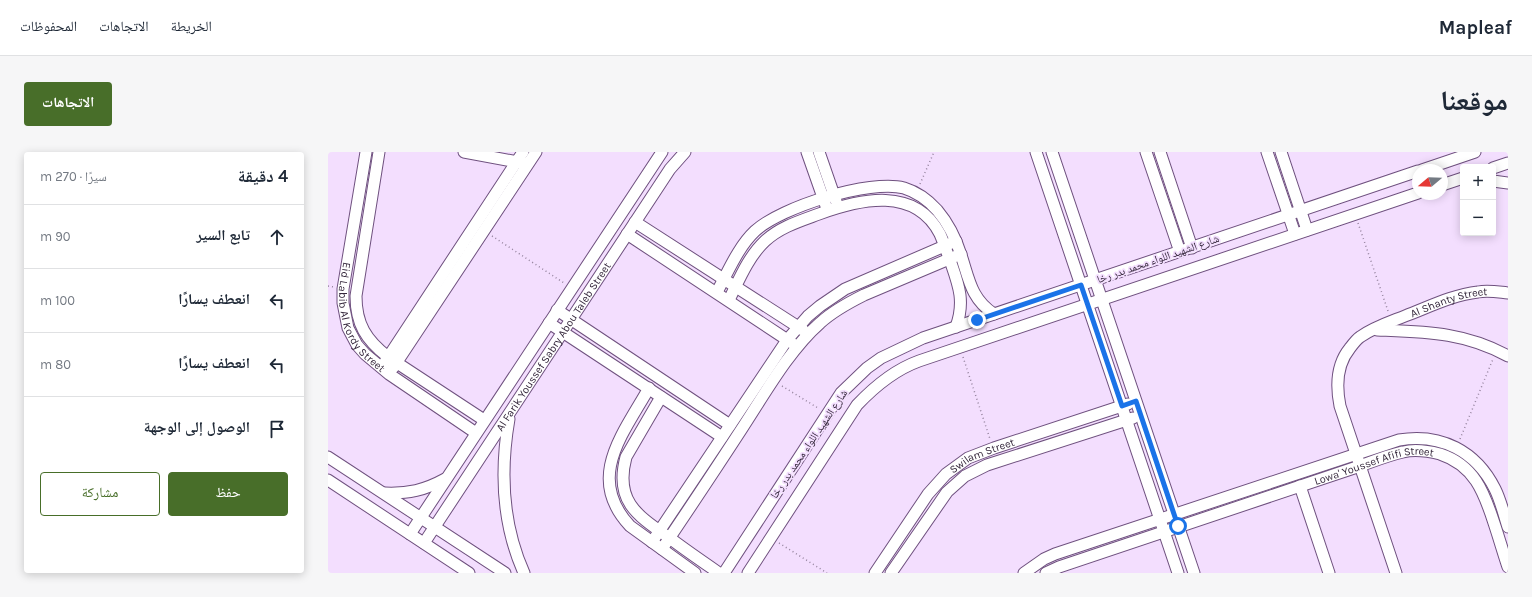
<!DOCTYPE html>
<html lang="ar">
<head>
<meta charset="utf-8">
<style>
  :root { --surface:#fff; --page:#f6f6f7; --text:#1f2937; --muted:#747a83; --line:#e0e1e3; --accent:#486e29 }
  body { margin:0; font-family:Karla,"Noto Naskh Arabic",sans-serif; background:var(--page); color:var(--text); direction:rtl }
  .controls { position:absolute; right:12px; top:12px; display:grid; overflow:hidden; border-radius:4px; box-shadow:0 2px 10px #0003 }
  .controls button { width:36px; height:36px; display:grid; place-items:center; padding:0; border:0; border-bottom:1px solid var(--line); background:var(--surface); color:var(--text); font:20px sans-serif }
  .compass { position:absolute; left:1084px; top:12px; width:36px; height:36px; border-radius:50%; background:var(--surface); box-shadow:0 2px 10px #0003; rotate:251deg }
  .stop { position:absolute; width:12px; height:12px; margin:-9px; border:3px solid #1a73e8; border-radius:50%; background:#fff }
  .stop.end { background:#1a73e8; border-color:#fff; box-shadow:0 1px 4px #0008 }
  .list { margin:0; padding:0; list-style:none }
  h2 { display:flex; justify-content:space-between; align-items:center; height:52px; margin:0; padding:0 16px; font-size:17px }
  h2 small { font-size:13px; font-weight:400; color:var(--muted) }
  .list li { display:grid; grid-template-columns:26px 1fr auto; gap:12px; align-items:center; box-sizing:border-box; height:64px; padding:0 16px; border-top:1px solid var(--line) }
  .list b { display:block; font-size:15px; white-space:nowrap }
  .list em { font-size:13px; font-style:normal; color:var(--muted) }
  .actions { display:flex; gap:8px; padding:12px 16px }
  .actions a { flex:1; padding:9px 0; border:1px solid var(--accent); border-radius:4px; text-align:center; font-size:14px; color:var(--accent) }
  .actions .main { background:var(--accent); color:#fff }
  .icon { flex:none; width:22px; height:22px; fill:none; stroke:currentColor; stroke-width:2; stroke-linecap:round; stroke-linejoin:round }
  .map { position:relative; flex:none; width:1180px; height:421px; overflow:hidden; direction:ltr; border-radius:4px }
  header { display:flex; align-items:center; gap:24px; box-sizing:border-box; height:56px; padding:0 20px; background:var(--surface); border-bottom:1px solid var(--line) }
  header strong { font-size:19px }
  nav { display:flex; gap:22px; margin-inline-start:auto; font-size:14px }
  .intro { display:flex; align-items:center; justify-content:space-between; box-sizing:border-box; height:96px; padding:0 24px }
  h1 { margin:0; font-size:28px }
  .button { padding:10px 18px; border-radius:4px; background:var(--accent); color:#fff; font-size:14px; font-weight:700 }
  main { display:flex; gap:24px; padding:0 24px }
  aside { flex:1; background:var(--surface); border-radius:4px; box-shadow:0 2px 10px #0003 }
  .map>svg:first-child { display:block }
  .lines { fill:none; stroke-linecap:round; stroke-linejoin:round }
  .minor-casing { stroke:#6f517f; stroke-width:13 }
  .path { stroke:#95849e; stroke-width:1.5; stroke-dasharray:1 3; stroke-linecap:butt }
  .minor { stroke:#fff; stroke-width:11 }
  .route { stroke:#1a73e8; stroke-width:5 }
  .labels { text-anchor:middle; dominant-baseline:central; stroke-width:3.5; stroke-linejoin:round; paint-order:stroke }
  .street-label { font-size:11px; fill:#34273b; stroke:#f3defe }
</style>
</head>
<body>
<header>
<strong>Mapleaf</strong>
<nav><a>الخريطة</a><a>الاتجاهات</a><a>المحفوظات</a></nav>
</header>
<div class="intro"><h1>موقعنا</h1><a class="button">الاتجاهات</a></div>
<main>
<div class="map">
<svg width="1180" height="421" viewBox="0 0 1180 421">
  <rect width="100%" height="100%" fill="#f3defe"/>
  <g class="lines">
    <g class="minor-casing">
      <g id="minor">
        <path id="s1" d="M38 0 15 137V151L20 176 29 193 37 202 61 222 148 281"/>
        <path d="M51 0 28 144C28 172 38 188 60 205L156 268"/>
        <path d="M136 0 195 11"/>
        <path d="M479 0 498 54"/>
        <path d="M491 0 508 49"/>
        <path d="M708 0 850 421"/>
        <path d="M724 0 866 421"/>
        <path d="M818 0 852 100"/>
        <path d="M832 0 864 96"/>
        <path d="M939 0 967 82"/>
        <path d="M953 0 979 78"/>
        <path d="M1165 16 1180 11"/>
        <path d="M1094 18 1147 0"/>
        <path d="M1165 29 1180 31"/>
        <path d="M1114 33 1135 26"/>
        <path d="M307 70 475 178"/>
        <path d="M299 82 464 191"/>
        <path d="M389 140C400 120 410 95 427 79 453 55 542 27 576 36 589 40 600 48 609 58 620 71 628 87 633 103 641 127 643 147 666 162"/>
        <path d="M401 148C411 128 420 105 437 89 452 75 472 69 491 62 532 47 587 34 612 82 616 91 619 101 623 111 631 134 637 150 628 175"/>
        <path d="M229 158 402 273"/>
        <path d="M221 171 394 285"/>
        <path d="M1049 178C1098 180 1136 180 1180 204"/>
        <path d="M57 210 195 0"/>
        <path d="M65 216 208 0"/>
        <path d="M321 236C295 282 257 326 302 374L367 421"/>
        <path d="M333 245 298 305C286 350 310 364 343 387 359 399 375 410 391 421"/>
        <path d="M181 267C172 319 174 372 196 421"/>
        <path d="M0 305 177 421"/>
        <path d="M0 328 141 421"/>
        <path d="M972 334 1001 421"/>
        <path d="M57 341C80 342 97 338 117 327"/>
        <path d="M82 382 334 0"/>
        <path d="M324 390 459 188 480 164 492 154 517 137 628 89"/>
        <path id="s2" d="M96 391 342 17 357 0"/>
        <path d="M334 397C361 357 387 318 413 278 436 243 461 198 492 171 505 159 520 151 536 143L633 102"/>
        <path d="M396 421 513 241 539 216 553 206 595 186 1090 19"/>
        <path d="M420 421 529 253C547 234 566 218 591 209L1090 41"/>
        <path id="s3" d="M547 421 600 342 618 322 640 306 666 296 800 252"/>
        <path d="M563 421 619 340 637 324 659 313 805 266"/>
        <path d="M696 421 716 407 727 402 1071 288C1113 281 1148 299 1167 337 1173 349 1176 363 1180 375"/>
        <path id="s4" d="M718 421 731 415 1032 314C1046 309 1061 303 1075 300 1087 297 1100 299 1112 302 1146 313 1156 340 1166 371 1171 386 1175 400 1180 415"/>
        <path id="s5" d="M1068 421 1012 254C1008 234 1008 213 1022 196 1025 192 1029 187 1032 185 1046 175 1062 170 1077 164 1101 155 1124 143 1150 140 1160 138 1170 140 1180 141"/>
      </g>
    </g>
    <path class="path" d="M592 32 606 0
      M1030 71 1060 159
      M164 84 236 131
      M0 134 6 135
      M635 205 662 287
      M454 234 490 256
      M1132 287 1165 207
      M451 391 499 421"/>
    <use href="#minor" class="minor"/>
  </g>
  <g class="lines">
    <path class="route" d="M649 168 753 133 794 254 808 249 850 374"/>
  </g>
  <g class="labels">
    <g class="street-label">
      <text transform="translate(830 107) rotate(-19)">شارع الشهيد اللواء محمد بدر رخا</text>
      <text stroke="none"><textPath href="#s5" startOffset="348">Al Shanty Street</textPath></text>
      <text stroke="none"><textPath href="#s1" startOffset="173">Eid Labib Al Kordy Street</textPath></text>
      <text stroke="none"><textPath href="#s2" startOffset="235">Al Farik Youssef Sabry Abou Taleb Street</textPath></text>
      <text transform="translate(481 292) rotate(-56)">شارع الشهيد اللواء محمد بدر رخا</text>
      <text stroke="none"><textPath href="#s3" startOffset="163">Swilam Street</textPath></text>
      <text stroke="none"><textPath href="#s4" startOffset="346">Lowa' Youssef Afifi Street</textPath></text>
    </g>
  </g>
</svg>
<div class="controls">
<button>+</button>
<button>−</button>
</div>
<svg class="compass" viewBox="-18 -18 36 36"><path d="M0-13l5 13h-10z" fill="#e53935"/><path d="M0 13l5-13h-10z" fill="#747a83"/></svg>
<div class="stop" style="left:850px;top:374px"></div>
<div class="stop end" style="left:649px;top:168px"></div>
</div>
<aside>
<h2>4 دقيقة<small>سيرًا · 270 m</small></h2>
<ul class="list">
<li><svg class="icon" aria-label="ahead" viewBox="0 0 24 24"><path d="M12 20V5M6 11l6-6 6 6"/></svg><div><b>تابع السير</b></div><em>90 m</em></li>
<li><svg class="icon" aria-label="left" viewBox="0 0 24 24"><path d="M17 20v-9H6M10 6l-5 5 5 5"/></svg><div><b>انعطف يسارًا</b></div><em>100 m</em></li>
<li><svg class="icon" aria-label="left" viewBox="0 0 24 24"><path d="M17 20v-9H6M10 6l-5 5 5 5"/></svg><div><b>انعطف يسارًا</b></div><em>80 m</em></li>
<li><svg class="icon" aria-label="arrive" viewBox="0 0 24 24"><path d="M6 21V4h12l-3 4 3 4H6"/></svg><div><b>الوصول إلى الوجهة</b></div></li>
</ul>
<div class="actions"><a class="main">حفظ</a><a>مشاركة</a></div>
</aside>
</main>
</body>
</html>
